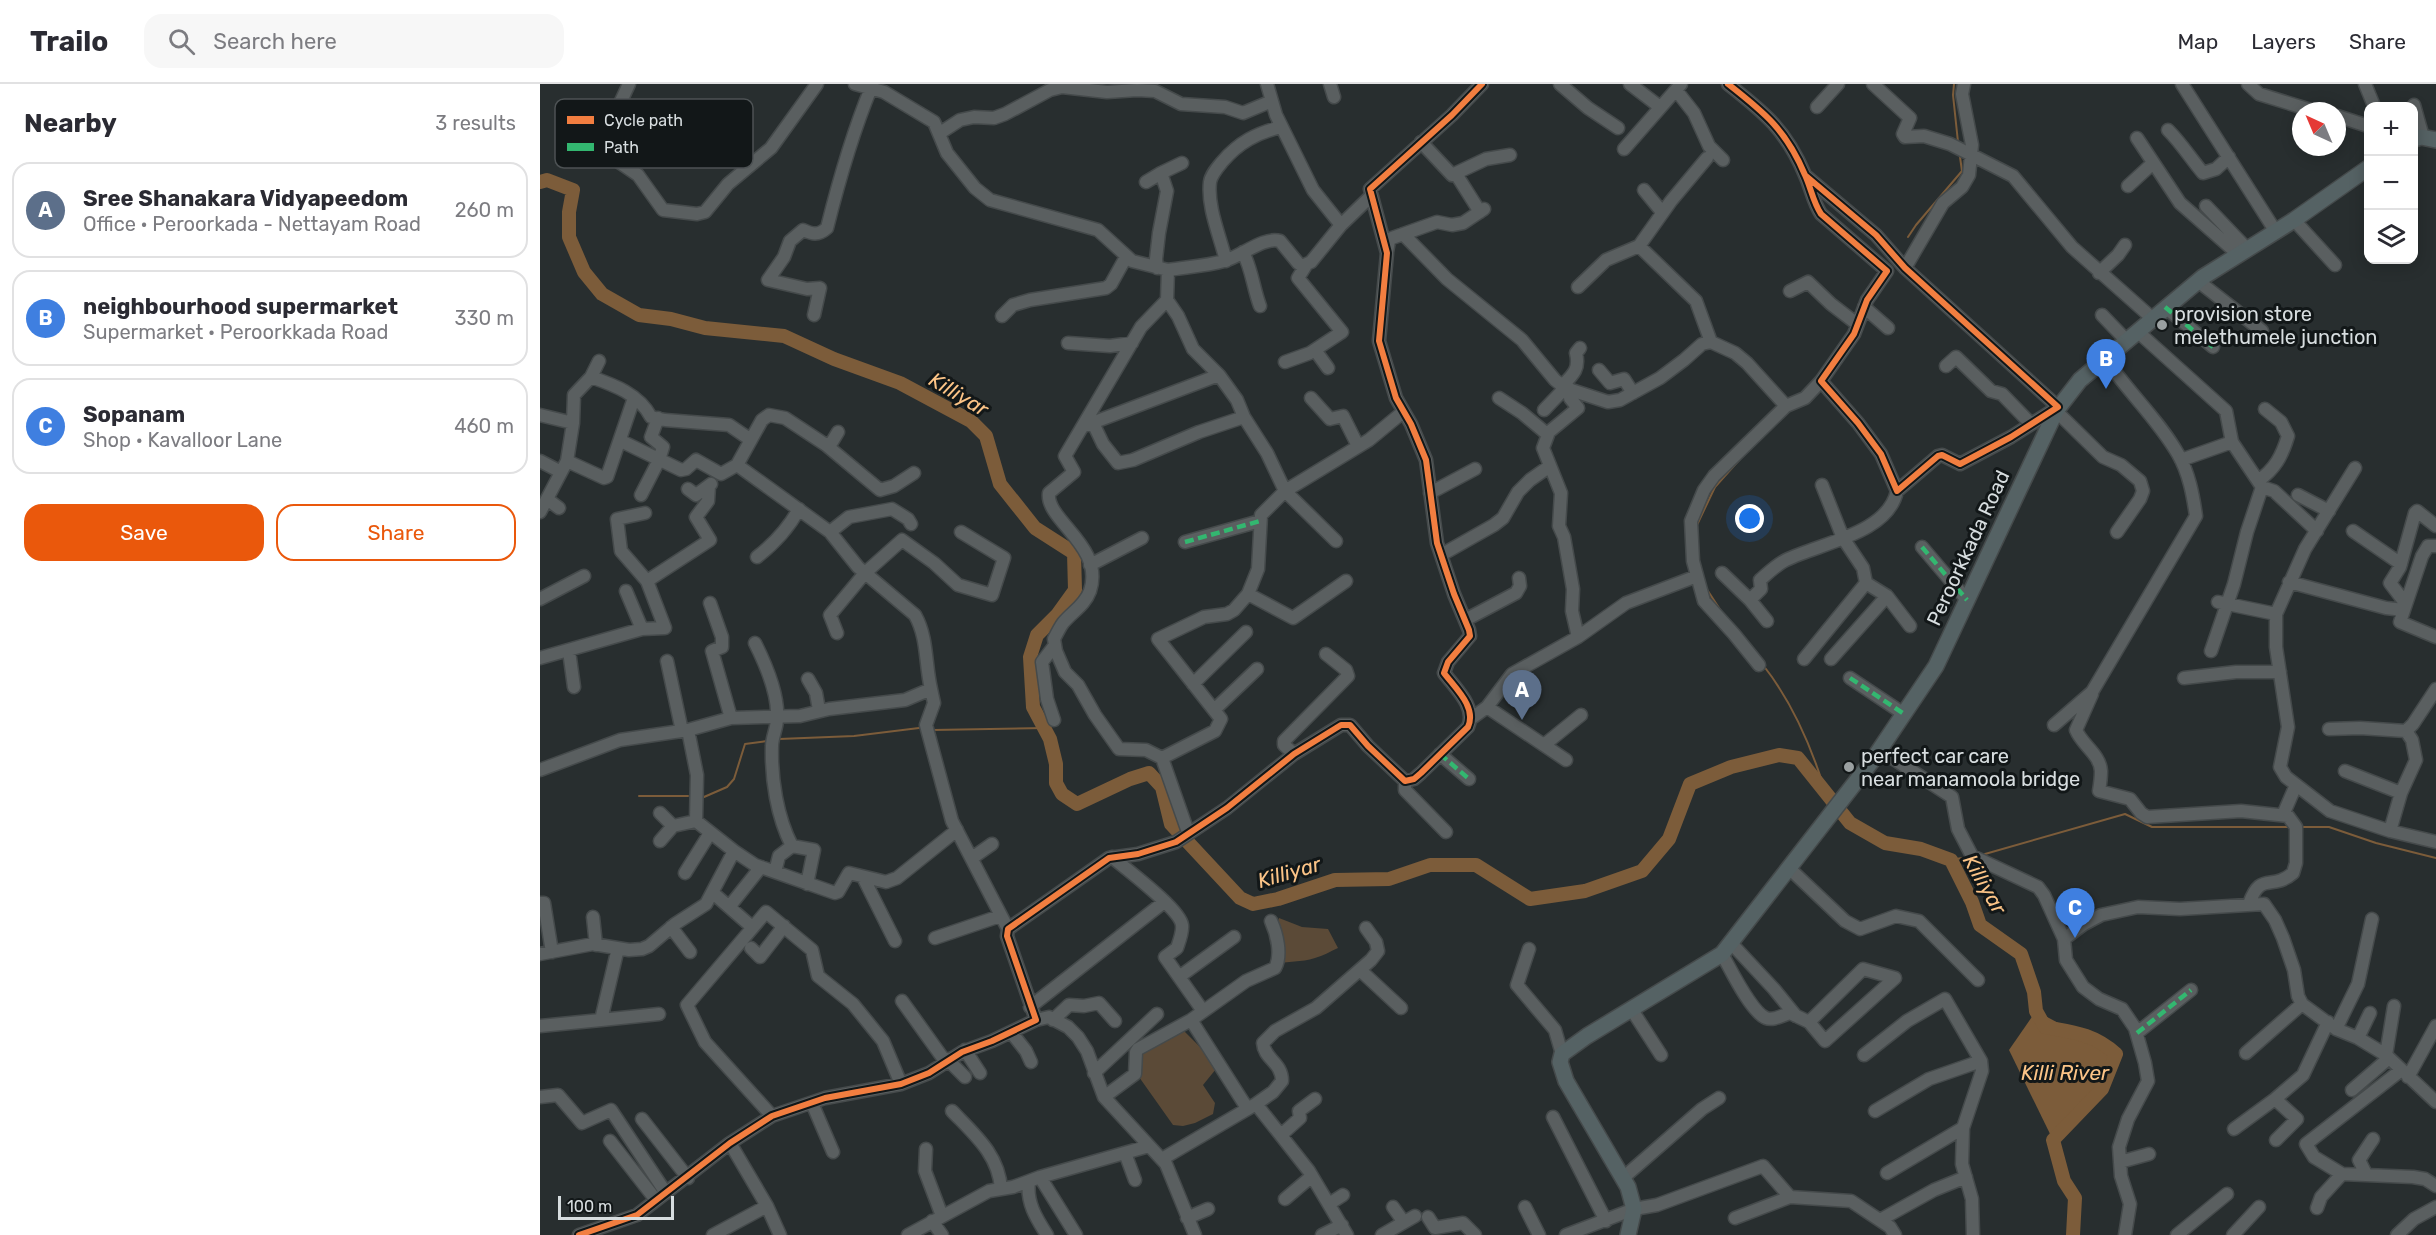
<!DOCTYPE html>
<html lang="en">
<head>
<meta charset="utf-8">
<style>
  :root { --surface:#fff; --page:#f7f7f7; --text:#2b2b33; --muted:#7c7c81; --line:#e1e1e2; --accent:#ea580c }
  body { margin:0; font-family:Rubik,sans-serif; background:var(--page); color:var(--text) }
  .controls { position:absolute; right:18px; top:18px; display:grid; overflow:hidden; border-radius:12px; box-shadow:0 3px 15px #0003 }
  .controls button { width:54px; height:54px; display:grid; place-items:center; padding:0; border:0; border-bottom:2px solid var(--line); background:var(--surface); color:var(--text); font:30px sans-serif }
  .compass { position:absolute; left:1752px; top:18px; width:54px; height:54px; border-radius:50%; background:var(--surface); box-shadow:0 3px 15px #0003; rotate:316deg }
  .scale { position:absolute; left:18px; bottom:15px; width:116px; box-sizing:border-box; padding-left:6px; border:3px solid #d7dddf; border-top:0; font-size:16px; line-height:21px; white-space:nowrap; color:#d7dddf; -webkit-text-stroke:4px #121718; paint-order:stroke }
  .you { position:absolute; left:1210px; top:435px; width:21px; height:21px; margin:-15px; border:4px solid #fff; border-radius:50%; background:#1a73e8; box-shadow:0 0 0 9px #1a73e833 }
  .badge { display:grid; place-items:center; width:39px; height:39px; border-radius:50%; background:var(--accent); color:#fff; font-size:20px; font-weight:700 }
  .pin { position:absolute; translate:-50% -50px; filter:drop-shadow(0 2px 3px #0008) }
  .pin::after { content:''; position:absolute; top:32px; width:21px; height:18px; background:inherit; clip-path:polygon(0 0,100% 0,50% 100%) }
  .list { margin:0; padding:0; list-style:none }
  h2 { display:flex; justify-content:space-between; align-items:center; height:78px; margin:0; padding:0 24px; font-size:26px }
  h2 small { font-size:20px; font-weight:400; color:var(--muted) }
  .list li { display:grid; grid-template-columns:39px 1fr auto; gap:18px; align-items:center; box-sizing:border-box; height:96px; margin:0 12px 12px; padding:0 12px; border:2px solid var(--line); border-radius:18px }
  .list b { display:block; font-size:22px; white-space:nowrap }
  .list p { margin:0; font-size:20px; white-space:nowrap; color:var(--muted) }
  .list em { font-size:20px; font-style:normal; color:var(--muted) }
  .actions { display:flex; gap:12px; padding:18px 24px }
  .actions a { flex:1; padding:14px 0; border:2px solid var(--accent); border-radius:18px; text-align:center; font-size:21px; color:var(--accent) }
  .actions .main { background:var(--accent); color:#fff }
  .icon { flex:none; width:33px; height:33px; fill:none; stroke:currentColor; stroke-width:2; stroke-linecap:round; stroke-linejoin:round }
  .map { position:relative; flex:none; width:1896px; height:1151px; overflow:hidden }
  header { display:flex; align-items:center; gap:36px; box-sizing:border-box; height:84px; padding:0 30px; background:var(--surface); border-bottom:2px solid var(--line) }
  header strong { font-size:28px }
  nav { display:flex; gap:33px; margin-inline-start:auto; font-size:21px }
  .search { width:420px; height:54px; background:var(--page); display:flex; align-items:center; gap:15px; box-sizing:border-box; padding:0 21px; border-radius:18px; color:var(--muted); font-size:22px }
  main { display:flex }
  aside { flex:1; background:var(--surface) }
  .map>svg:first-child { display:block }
  .green { fill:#5b4a37 }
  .water { fill:#7c5c3a }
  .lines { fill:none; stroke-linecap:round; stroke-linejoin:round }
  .stream { stroke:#7c5c3a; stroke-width:2 }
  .river { stroke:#7c5c3a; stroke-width:14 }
  .minor-casing { stroke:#454a4b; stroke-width:15 }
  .major-casing { stroke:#454a4b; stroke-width:18 }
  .minor { stroke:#5a5f60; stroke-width:12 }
  .major { stroke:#556264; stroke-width:15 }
  .quiet { stroke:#33b770; stroke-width:4.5; stroke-dasharray:9 4.5; stroke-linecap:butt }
  .cycleway-casing { stroke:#121718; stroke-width:10 }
  .cycleway { stroke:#f27e40; stroke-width:6 }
  .poi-dot { fill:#9aa0a1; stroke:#121718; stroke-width:2 }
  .labels { text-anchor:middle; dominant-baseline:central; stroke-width:6; stroke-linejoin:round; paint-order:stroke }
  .poi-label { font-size:20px; fill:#d7dddf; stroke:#121718; text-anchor:start }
  .street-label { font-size:20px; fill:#d7dddf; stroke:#121718 }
  .water-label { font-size:21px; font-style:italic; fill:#fcc487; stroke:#121718 }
  .key { fill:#121718; stroke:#4d5254; stroke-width:1.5 }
  .key-label { font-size:16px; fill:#d7dddf }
</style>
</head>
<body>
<header>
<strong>Trailo</strong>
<div class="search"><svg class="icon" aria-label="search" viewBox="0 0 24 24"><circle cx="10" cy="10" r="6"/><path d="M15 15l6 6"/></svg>Search here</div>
<nav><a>Map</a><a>Layers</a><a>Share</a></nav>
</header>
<main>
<aside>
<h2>Nearby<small>3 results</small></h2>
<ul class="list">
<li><span class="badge" style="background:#5c6f8a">A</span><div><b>Sree Shanakara Vidyapeedom</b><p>Office · Peroorkada - Nettayam Road</p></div><em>260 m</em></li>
<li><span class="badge" style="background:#3f7fe0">B</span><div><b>neighbourhood supermarket</b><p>Supermarket · Peroorkkada Road</p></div><em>330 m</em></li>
<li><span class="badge" style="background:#3f7fe0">C</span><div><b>Sopanam</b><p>Shop · Kavalloor Lane</p></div><em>460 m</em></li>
</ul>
<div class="actions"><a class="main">Save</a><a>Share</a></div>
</aside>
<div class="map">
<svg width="1896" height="1151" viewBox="0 0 1896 1151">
  <rect width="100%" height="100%" fill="#282e2f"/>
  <path class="green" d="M739 834 762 843 788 845 798 864C791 867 783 872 775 874 761 879 748 876 734 881L735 848Z
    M642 945 671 974 676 985 663 1001 675 1019 673 1030 655 1039 643 1042 633 1041 599 993 596 969 617 961Z"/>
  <path class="water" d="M1496 927 1576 970 1562 1005 1513 1056 1469 966Z"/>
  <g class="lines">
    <path class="stream" d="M1414 0 1413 11 1418 58
      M1368 153 1376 141 1422 87 1420 73
      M1305 273 1315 258
      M1156 443 1175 403 1200 375
      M1166 504 1181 527
      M1223 581C1253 619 1271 661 1285 707
      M393 646 505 644
      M239 655 314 652 379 644
      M99 712H148
      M164 713 187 703 194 695 205 660 227 657
      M1763 743H1789L1836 759 1896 774
      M1445 770 1585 730 1612 743H1750
      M1411 776 1422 774"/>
    <path class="river" d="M0 98 7 96 33 106 29 128V153L44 188 62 210 99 231 131 235 165 244 244 252 294 275 360 299 431 337 446 352 460 400 495 444 534 469 535 506 517 531 497 551 490 573 493 623 510 655 516 680V699L522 710 537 720 590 695 609 689 622 703 631 740 700 814 713 820 738 815 795 796 849 795 890 781H936L990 815 1045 807 1102 787 1129 755 1150 700 1191 683 1239 671 1258 674 1310 739 1345 759 1381 765 1411 776 1432 818 1440 841 1481 870 1494 908 1496 927 1505 943C1533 948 1554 950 1576 970L1562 1005 1513 1056 1524 1097 1535 1114 1533 1151"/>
    <g class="minor-casing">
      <path id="minor" d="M89 0 62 58 63 67 98 91 123 126 157 130 165 128 188 100 231 64 277 0
        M315 0 344 8 394 38 407 69 435 104 450 116 558 146 592 177 628 186
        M727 0 736 31 773 106 801 141
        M790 0 794 13
        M1020 0 1048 24 1078 44
        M1090 0 1120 23
        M1188 0C1225 29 1246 46 1265 91 1271 104 1273 118 1281 130L1347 187 1327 216 1314 250 1281 297 1318 339 1341 370 1357 407 1398 372 1402 371 1420 380 1471 353 1518 323 1365 184 1336 151 1266 92
        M1333 0 1370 34 1363 50 1365 53 1384 52 1410 60 1473 92 1532 163 1612 234
        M1642 0 1736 148
        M1708 0 1719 10 1774 27
        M1825 0 1834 22
        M1136 6 1154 29 1169 62 1183 76
        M1874 21 1883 53
        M1277 23 1298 0
        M1797 32 1828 42
        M1628 46C1642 60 1651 75 1663 89L1676 85 1689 73
        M400 49 420 36 434 33 454 34 465 30 510 6 522 3 567 8 597 6 615 7 641 20 685 23 703 29 732 17
        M1597 54 1640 119 1699 171
        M881 58 912 91 946 75 970 71
        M1084 65 1141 0
        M1167 74 1131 117 1099 162 1156 217 1171 258
        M621 89 642 79
        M916 90 940 128
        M606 98 621 89 627 107 619 149 616 175 617 184
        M1588 102 1613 79
        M1104 106 1122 128
        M1666 122 1708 166
        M1754 136 1795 181
        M863 150 907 195 982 256 1015 296 1025 304 1068 318 1080 316 1120 294 1144 276 1162 260 1171 258 1195 269 1207 279 1246 322
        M703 168C712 186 713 203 720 222
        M847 168 849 157 852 154 897 138 912 141 923 139 944 125
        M686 177C680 152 667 123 670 98 671 91 677 84 682 78 699 58 717 49 741 43
        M1365 184 1403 119 1422 103 1429 91 1432 61 1422 10 1424 0
        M1559 189 1578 171 1585 161
        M1658 197 1722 247
        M1038 203 1066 176 1099 162
        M1250 207 1268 198 1291 220 1317 240
        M1324 223 1348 244
        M1625 223 1673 263
        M274 231 280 204 267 205 228 196 244 173 250 157 263 146C272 150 278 152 287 144 299 96 312 50 331 4
        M1562 231 1586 256
        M462 232 473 221 490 216 566 204 571 200 586 173
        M1597 247 1686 327 1692 358 1722 403 1734 407 1777 447
        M528 259 570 262 592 259
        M775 266 788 284
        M745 278 770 269 802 248 758 194 766 181
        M1406 282 1416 273 1451 307 1462 310 1491 340
        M1059 286 1070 299 1084 295 1093 309
        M679 291 697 316 704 333 727 369 745 407 829 356 863 328
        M51 293C74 301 99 310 111 333L125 336 189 341 211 356
        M1022 302C1033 291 1040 285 1036 269L1040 264
        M1030 305V314L1038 324 1009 348 1003 364 1021 409 1019 442 1024 453 1033 505 1032 527 1038 553
        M771 314 790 335 803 332 818 362
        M959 314 982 329 1007 350
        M1004 326 1025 304
        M1516 327 1563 373 1581 381 1600 397 1603 407 1600 415 1577 448
        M0 331 33 339
        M553 339 563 360 578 379 593 376 659 348 704 333
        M544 342 679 291 653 265 638 232 627 216
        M81 357 141 386 146 385 156 376 181 390 197 381 290 448 318 483 375 531C388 554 385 580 391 605
        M286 361 340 406 354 402 374 389
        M1641 376 1692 358
        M0 377 21 388
        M27 377 64 394 67 393 94 314
        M197 381 222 336 229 331 245 334 286 361 292 358 298 348
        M1815 384 1765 465 1736 530V563L1748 643 1740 683 1746 693 1790 727 1850 747 1896 758
        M1718 397C1735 385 1742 372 1748 352L1741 338 1725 325
        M148 405 156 411 171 400
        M890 409 935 385
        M101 411 119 376 123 363 111 353 118 334
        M1758 411 1789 427
        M7 415 19 424
        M0 428 27 377 33 339 34 311 51 293 59 277
        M1813 447 1861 480
        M290 448 309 433 352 425 368 435 371 440
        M645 458 720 437
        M1896 462H1888L1882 472 1860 538 1896 553
        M1382 463 1427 516
        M901 471 954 441 963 434 978 408 990 396 1010 382
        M217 473C235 459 248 445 259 425
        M550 481 602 454
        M1182 489 1210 516 1221 505 1220 496C1228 489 1236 481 1246 476 1280 459 1348 450 1357 407
        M107 497 170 456 156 433 168 417 169 402
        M1749 498 1846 524 1864 526
        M86 507 102 545
        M708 510 718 485 721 431 745 407 796 457
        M1347 512 1370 542
        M0 515 44 492
        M1210 516 1227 537
        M1678 518 1736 530
        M170 519 182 553V563L172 567 191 634
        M1866 520 1850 499 1860 483 1875 429 1877 427 1896 442
        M925 536 976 509 980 502 979 494
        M297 549 290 531 325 489 362 456 394 479 418 501 452 511 464 474 421 448
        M215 559C225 579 239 611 237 635 237 644 232 653 232 662 231 695 237 733 252 762L274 766 267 800
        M29 567 34 603
        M1671 567 1694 500 1707 448 1722 403
        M0 574 102 545 125 544 107 497 81 467 77 435 105 429
        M1264 575 1326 499 1323 484 1303 454 1282 401
        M1291 575 1347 512 1326 499
        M127 577 142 647
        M1219 581 1194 550 1164 517 1153 477 1151 437 1164 406 1174 392 1246 322 1265 314 1281 297
        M1310 594 1364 630
        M1644 594 1696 588H1740
        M268 595 276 609 279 626
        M653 600 706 548
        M1552 610 1536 646C1542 661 1560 670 1561 687 1561 694 1560 701 1559 707L1590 715 1601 729 1607 733 1701 727 1748 732 1756 743V779L1753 789C1731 808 1721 786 1709 820
        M947 623 1026 676
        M674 626 717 585
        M932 634 947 623 972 590 1038 553 1086 519 1157 492
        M514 636 507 615 502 578 515 561
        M1514 641 1552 608 1656 432C1653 411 1649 389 1638 370 1618 335 1587 307 1565 274
        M1789 645 1820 644 1866 647 1873 640 1896 605
        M148 646 157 691 156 737 194 767
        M1004 661 1041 631
        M1340 666 1412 713 1418 745 1432 772 1498 803 1504 811 1524 855 1544 840 1561 831 1598 823 1640 825 1724 820 1735 836 1743 854 1754 886 1758 912 1762 920 1796 945 1818 954 1846 971 1896 1018
        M754 670 744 661V657L808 592 806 586 786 570
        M900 670 929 695
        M622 674 606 666 579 665 555 631 538 601 525 588 516 567 514 555C517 549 520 543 523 539 532 528 545 521 550 507 565 462 505 436 509 409L534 388 525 372 601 243 627 216 628 186C647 183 666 182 684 177 700 173 724 152 740 157L758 179 762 182 771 178 801 141 831 112
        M0 686 80 656 148 646 191 634 260 632 289 625 365 616 391 605 394 619 386 641 412 737 468 845
        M1805 687 1861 709
        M865 697V706L906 748
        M120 729 133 742 156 737
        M1743 731 1756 701
        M1850 747 1861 709 1876 676 1872 656 1866 647
        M648 748 622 674 675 647 681 635 618 555 664 533 687 530 694 526 708 510 753 534 806 497
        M120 757 133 742
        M572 773C586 785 640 825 642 841 643 848 639 858 637 864L625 873 663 927
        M432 774 452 760
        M1250 785 1305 837 1320 845 1356 832 1379 837 1438 896
        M235 788 239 772 252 762
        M145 789 170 749
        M323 793 355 857
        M173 809 212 843
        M0 819H4L12 868
        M189 823 221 783
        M53 833 56 861
        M131 843 150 868
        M395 854 460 832
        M1524 855 1526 876 1543 903 1559 915 1582 925 1595 944 1605 979 1608 997 1588 1035 1579 1063 1581 1092 1590 1120 1585 1151
        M1191 859 1234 905 1256 932
        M78 864 61 936 119 930
        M211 864 220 873 244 842
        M989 865 977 901 1015 946 1022 970
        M0 870 53 860 89 866 102 865 109 862 135 840 166 820 194 767 215 781 295 809 298 808 309 789 346 798 357 794 417 746
        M1182 870C1191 886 1211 928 1226 934 1233 937 1243 931 1250 929L1269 938 1285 957 1355 894 1323 885 1269 938
        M820 886 861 924
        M639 893 694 853
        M362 917 405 977
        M490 923 624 818
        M1092 926 1121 971
        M496 936 509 933 528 943 538 953 547 967 564 1013 626 1080 655 1151
        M513 936 529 921 544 922 559 919 575 937
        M651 936 707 1024
        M0 942 61 936
        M1796 945 1818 900 1832 835
        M471 948 486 967 491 978
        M1597 949 1651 906
        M1818 954 1830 929
        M425 966 440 989
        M1706 969 1762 920
        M1324 971 1367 937 1405 915 1441 977
        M1846 971 1854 922
        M407 975 425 993
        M1860 987 1766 1060 1774 1073 1802 1090 1873 1093 1885 1095 1896 1102
        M554 989 617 930
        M1868 993 1896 942
        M1812 1006 1849 974
        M0 1013 18 1011 42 1039 71 1026 126 1109
        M564 1013 595 990 596 968 598 965 651 936 706 897 735 884C742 871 737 850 731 837
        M1735 1015 1757 1035 1736 1056
        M272 1019 293 1068
        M716 1020 733 1008 742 997C742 978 724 975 723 959L735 947 776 924 831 876 838 867 836 858 826 844
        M412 1027C435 1051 459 1071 461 1105
        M1335 1027 1389 995 1441 977 1442 987 1423 1044
        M232 1032 165 958 147 921 226 828 272 866 278 892 313 920 343 957 361 1000
        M1013 1033 1066 1137
        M102 1035 148 1094
        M1694 1045 1735 1015 1763 991 1788 938
        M741 1051 760 1034 759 1027 775 1015
        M70 1057 116 1116
        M190 1059 227 1122 240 1151
        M386 1065 385 1087 402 1132
        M585 1069 595 1096
        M622 1075 716 1020 769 1087 807 1151
        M1580 1078 1609 1070
        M1347 1089 1423 1044 1422 1080 1432 1115 1433 1151
        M1826 1090 1819 1076 1833 1055
        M500 1093 536 1151
        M1083 1094 1162 1025 1179 1014
        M489 1097C486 1118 496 1134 507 1151
        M745 1115 772 1092
        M789 1120 803 1111
        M853 1123 863 1137
        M985 1123 999 1151
        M1777 1124 1781 1113 1802 1090
        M888 1133 895 1144 923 1139 935 1151
        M647 1134 668 1125
        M1195 1134 1250 1113 1311 1117 1350 1143 1355 1151
        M1340 1136 1394 1106 1426 1093
        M392 1137 402 1151
        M39 1151 97 1131 190 1059 232 1032 285 1014 361 1000 389 989 422 968 452 957 496 936 467 852 468 845 569 774 598 770 636 758 687 724 754 670 801 641H810L828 662 865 697 874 695 881 689 928 643C937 623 915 604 904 589L908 578 930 552 929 546 914 510 897 459 886 376 871 340 856 314 839 257 847 169 830 105 912 31 942 0
        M173 1151 227 1122
        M368 1151 449 1107 473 1103 500 1093 609 1062
        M782 1151 802 1141
        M842 1151 875 1132
        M1026 1151 1094 1125 1117 1121 1223 1082 1250 1113
        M1637 1151 1687 1110
        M1693 1151 1719 1123
        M1857 1151 1874 1135 1896 1123"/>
    </g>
    <g class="major-casing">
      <path id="major" d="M1874 55 1881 53 1896 56
        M1088 1151 1094 1125 1088 1103 1026 997 1020 978 1022 970 1047 952 1182 870 1332 677 1396 582 1516 327 1540 296 1663 193 1754 136 1828 84"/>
    </g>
    <use href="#minor" class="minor"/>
    <use href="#major" class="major"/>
    <path class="quiet" d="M1625 223 1673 263
      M645 458 720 437
      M1382 463 1427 516
      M1310 594 1364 630
      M900 670 929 695
      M1597 949 1651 906"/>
    <g class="cycleway-casing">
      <path id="cycleway" d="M1188 0C1225 29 1246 46 1265 91 1271 104 1273 118 1281 130L1347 187 1327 216 1314 250 1281 297 1318 339 1341 370 1357 407 1398 372 1402 371 1420 380 1471 353 1518 323 1365 184 1336 151 1266 92
        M39 1151 97 1131 190 1059 232 1032 285 1014 361 1000 389 989 422 968 452 957 496 936 467 852 468 845 569 774 598 770 636 758 687 724 754 670 801 641H810L828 662 865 697 874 695 881 689 928 643C937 623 915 604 904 589L908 578 930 552 929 546 914 510 897 459 886 376 871 340 856 314 839 257 847 169 830 105 912 31 942 0"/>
    </g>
    <use href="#cycleway" class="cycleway"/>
  </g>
  <g class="poi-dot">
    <circle cx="1622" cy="241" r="6"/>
    <circle cx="1309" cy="683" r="6"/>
  </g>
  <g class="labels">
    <g class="poi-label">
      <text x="1634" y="230">provision store<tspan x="1634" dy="23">melethumele junction</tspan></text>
      <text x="1321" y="672">perfect car care<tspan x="1321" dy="23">near manamoola bridge</tspan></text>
    </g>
    <g class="street-label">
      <text transform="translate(1428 464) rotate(-65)">Peroorkkada Road</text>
    </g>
    <g class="water-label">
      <text transform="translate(419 310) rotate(31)">Killiyar</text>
      <text transform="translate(749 788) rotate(-16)">Killiyar</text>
      <text transform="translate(1445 800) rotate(60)">Killiyar</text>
      <text x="1525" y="988">Killi River</text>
    </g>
  </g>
  <rect x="15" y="15" width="198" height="69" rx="9" class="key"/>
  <rect x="27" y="32" width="27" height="8" fill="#f27e40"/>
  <rect x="27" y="59" width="27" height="8" fill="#33b770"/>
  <g class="key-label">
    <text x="64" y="42">Cycle path</text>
    <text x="64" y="69">Path</text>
  </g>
</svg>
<div class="controls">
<button>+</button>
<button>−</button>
<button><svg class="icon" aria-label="layers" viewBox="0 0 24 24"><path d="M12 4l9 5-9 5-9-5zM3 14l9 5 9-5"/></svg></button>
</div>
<svg class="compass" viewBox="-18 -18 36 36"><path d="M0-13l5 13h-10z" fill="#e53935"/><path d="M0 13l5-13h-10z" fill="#7c7c81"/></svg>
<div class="scale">100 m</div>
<div class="you"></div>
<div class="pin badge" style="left:982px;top:636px;background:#5c6f8a">A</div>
<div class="pin badge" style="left:1566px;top:305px;background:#3f7fe0">B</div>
<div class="pin badge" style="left:1535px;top:854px;background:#3f7fe0">C</div>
</div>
</main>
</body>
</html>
